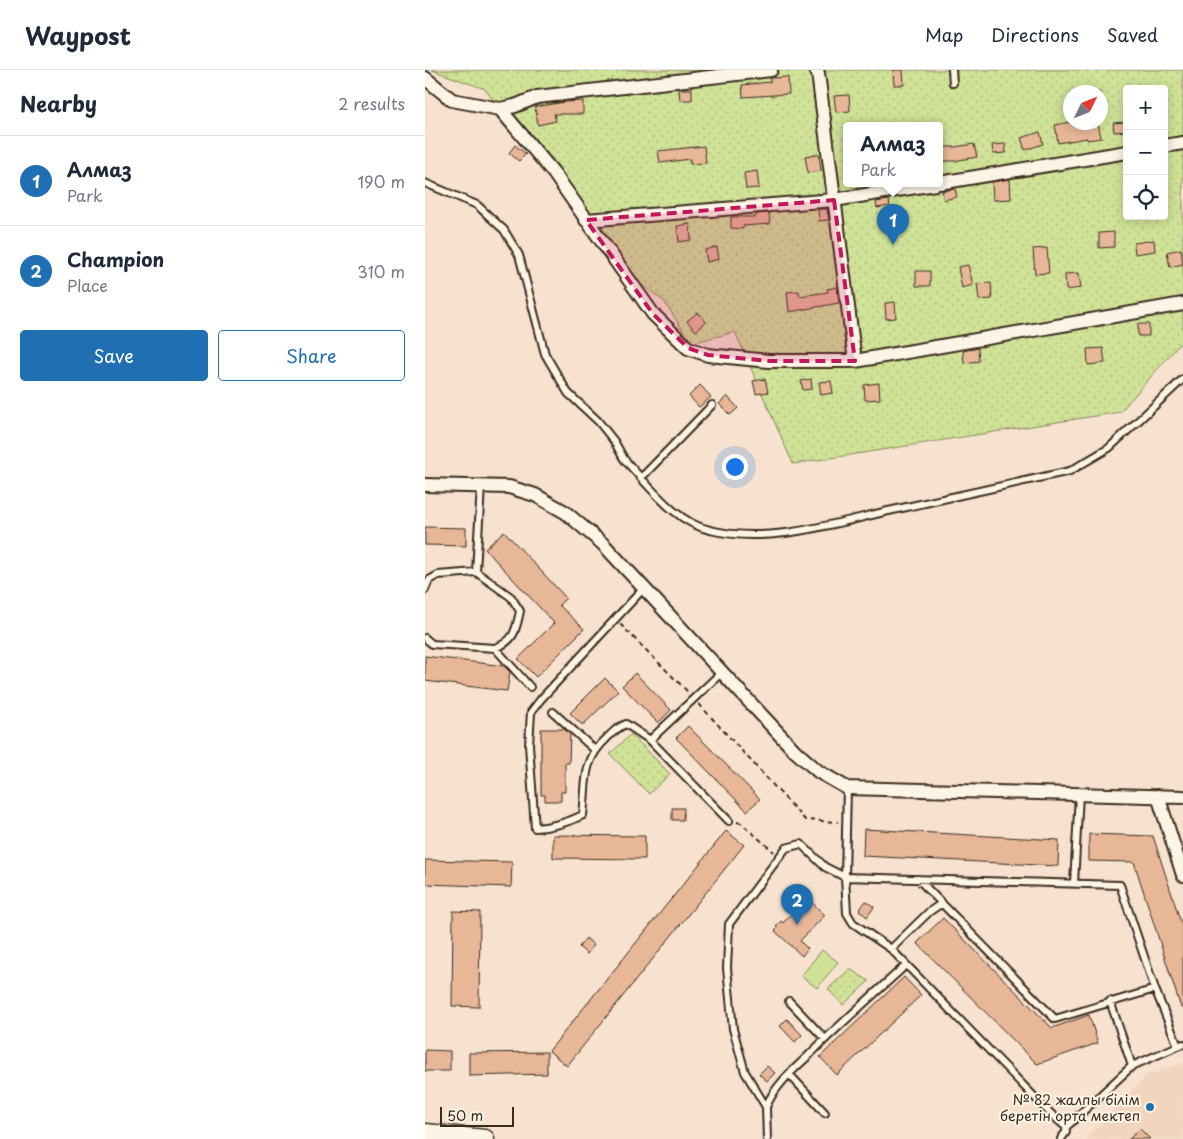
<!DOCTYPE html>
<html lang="en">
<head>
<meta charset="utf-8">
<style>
  :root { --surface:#fff; --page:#f6f6f7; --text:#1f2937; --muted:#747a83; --line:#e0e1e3; --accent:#1f6fb2 }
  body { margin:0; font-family:"Playpen Sans",sans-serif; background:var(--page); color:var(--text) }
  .controls { position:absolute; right:15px; top:15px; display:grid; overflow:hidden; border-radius:5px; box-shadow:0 2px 12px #0003 }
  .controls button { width:45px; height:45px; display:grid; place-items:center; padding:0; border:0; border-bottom:1px solid var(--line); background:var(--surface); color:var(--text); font:25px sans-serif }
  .compass { position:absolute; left:638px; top:15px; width:45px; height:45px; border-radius:50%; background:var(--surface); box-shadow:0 2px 12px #0003; rotate:47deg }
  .scale { position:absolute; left:15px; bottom:12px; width:74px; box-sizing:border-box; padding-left:5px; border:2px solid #3b2a1e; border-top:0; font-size:14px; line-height:18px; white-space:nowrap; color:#3b2a1e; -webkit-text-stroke:4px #fcf5e5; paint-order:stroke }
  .you { position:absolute; left:309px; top:396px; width:18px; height:18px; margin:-12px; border:4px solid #fff; border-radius:50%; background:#1a73e8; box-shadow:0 0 0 8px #1a73e833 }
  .badge { display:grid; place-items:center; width:32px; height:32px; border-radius:50%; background:var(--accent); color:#fff; font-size:16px; font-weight:700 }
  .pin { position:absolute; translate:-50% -41px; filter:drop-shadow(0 1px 2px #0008) }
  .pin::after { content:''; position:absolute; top:26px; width:18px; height:15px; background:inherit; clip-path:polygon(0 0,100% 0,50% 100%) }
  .popup { position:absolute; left:418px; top:52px; width:100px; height:65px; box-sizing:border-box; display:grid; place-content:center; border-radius:5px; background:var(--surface); filter:drop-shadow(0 1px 4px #0005); font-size:16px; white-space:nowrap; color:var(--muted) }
  .popup b { font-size:19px; color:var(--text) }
  .popup::after { content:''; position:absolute; left:50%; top:100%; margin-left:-10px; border:10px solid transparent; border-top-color:var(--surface) }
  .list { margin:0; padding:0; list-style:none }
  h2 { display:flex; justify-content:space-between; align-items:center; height:65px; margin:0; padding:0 20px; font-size:21px }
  h2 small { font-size:16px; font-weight:400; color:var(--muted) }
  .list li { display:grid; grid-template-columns:32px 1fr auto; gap:15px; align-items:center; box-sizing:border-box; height:90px; padding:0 20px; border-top:1px solid var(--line) }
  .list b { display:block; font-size:19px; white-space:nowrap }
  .list p { margin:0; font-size:16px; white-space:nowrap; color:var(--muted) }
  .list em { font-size:16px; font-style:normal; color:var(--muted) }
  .actions { display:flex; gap:10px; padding:15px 20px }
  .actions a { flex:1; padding:11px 0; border:1px solid var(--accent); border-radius:5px; text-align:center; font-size:18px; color:var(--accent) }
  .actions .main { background:var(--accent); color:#fff }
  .icon { flex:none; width:28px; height:28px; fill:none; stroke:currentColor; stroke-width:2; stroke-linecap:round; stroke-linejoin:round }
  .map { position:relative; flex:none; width:758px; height:1069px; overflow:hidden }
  header { display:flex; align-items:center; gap:30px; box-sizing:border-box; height:70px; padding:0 25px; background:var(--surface); border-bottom:1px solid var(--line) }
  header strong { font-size:24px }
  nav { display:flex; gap:28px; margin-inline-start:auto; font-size:18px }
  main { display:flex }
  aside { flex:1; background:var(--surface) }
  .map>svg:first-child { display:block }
  .built { fill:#f2d5be }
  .green { fill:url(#green-dots); stroke:#86865a; fill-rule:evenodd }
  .pitch { fill:#d0e297; stroke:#86865a }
  .building { fill:#e7b798; stroke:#3b2a1e }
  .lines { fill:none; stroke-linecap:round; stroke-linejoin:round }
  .lane-casing { stroke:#3b2a1e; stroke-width:10 }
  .street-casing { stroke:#3b2a1e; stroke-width:16 }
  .secondary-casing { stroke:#3b2a1e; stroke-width:21 }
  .path { stroke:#3b2a1e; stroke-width:2; stroke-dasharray:5 4; stroke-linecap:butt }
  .lane { stroke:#fcf5e5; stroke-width:6 }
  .street { stroke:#fcf5e5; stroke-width:12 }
  .secondary { stroke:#fcf5e5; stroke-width:18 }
  .marked { fill:#c2185b; fill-opacity:0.2; stroke:#c2185b; stroke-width:4; stroke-dasharray:10 6; stroke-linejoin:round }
  .poi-dot { fill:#1f6fb2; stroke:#fcf5e5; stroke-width:2 }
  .labels { text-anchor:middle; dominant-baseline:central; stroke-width:4; stroke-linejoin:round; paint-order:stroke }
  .poi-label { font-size:14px; fill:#3b2a1e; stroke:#fcf5e5; text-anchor:end }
</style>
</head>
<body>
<header>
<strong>Waypost</strong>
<nav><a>Map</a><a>Directions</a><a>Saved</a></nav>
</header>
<main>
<aside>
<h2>Nearby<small>2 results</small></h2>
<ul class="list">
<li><span class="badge">1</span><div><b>Алмаз</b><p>Park</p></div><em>190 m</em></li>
<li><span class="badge">2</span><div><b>Champion</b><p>Place</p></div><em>310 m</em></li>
</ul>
<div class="actions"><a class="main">Save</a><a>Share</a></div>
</aside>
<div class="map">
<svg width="758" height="1069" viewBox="0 0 758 1069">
  <defs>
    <pattern id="green-dots" width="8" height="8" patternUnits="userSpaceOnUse" patternTransform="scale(1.25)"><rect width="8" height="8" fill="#d0e297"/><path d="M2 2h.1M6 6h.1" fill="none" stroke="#b4c282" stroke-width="1.8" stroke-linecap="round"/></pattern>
  </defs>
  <rect width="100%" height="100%" fill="#f6e2ce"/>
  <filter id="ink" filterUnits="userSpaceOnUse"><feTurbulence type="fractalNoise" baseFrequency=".02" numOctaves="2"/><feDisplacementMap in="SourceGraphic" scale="10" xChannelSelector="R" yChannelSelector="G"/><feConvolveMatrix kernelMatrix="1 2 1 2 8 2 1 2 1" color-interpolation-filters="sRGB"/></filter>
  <g filter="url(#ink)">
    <path class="built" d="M758 993V1069H661L722 1005Z"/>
    <path class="green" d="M7 0H758V270L695 342 368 394 310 262 266 273 239 231 196 200 60 19ZM702 19H739V146H702ZM646 22H676V52H646ZM422 56H514V114H422Z
      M206 664 245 704 224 724 185 684Z
      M425 899 444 911 418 935 403 919Z"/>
    <path class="pitch" d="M397 880 413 892 392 918 376 906Z"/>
    <path class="building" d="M468 0H478L479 15H469Z
      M363 7 364 24 318 27 317 15 345 12V8Z
      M254 19H267V30H255Z
      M424 25 425 41 411 42 409 26Z
      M158 31V44H129L131 51 113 55 110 37 140 32Z
      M645 52H673L676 68 662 70V68L633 73 630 55Z
      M700 52 701 61 689 62 688 53Z
      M615 62 618 74 600 80 596 68Z
      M549 74 552 87 528 91H514V77H530Z
      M580 74 581 83 568 84 567 75Z
      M90 75 101 84 94 91 84 83Z
      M279 76 281 93 265 94V89L235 93 233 81Z
      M394 84 396 101 383 103 380 86Z
      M332 101 334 118 321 119 319 103Z
      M585 109 586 129 568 130 567 112Z
      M530 119 532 127 519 130 517 121Z
      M464 130 465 136 452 138 451 132Z
      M393 139H402L404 150 394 151Z
      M344 143 345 154 318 156V159L306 158V147H331V144Z
      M265 154 266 170 254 172 252 156Z
      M689 162V177L674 178V163Z
      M729 170 730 181 710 184 709 173Z
      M292 177 294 189 282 192 280 180Z
      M622 178 624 203 610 204 608 179Z
      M756 179 758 194 745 197 742 182Z
      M543 195 548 215 537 218 533 197Z
      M491 201H505V216H491Z
      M654 203 656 218 641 220 640 204Z
      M566 213 567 229 554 230 552 214Z
      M412 217 414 233 364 242 362 222 374 221 375 226 403 222 402 219Z
      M470 232 471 248 461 249 460 233Z
      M273 242 281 252 271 261 262 251Z
      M713 254H724V266H713Z
      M553 278 554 291 539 293 538 281Z
      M678 278 680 293 663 295 662 279Z
      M340 309 343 322 331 324 328 311Z
      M386 309 387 319 378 320 376 311Z
      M406 311 408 323 396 325 394 312Z
      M454 313 455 329 440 330 439 315Z
      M275 315 286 327 274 337 264 326Z
      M302 326 313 338 305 345 294 334Z
      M0 457 41 458V476L0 475Z
      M79 461 141 528 134 535 159 559 111 607 93 589 129 553 60 479Z
      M0 586 79 596 85 602 82 621 0 611Z
      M210 603 246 640 233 653 197 616Z
      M180 608 193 621 159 654H156L145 643Z
      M263 656 335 729 322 741 251 668Z
      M116 659H139L145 664 144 693H140V722H136V731H120V725H116Z
      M247 738H259L258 750H247Z
      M439 759 634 770 633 796 438 786Z
      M301 761 319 775 142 996 124 981Z
      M664 764 728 766 758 859V938H756L709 792 664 791Z
      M128 765 220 766V789L128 788Z
      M0 790 87 792 86 817 0 814Z
      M381 827 400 845 375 871 383 879 377 886 350 861 353 858 351 857 356 851 358 853Z
      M441 831 449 837 442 847 434 840Z
      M28 841 55 842 54 937 27 936Z
      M518 848 627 958 664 945 673 973 612 994 492 873Z
      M161 868 169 875 162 884 154 877Z
      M479 907 496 925 412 1005 395 987Z
      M362 949 377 965 370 972 355 956Z
      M0 980 25 981V1001H0Z
      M122 982V1004L44 1006V983Z
      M342 996 350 1003 342 1011 334 1004Z
      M715 1059 725 1069H704Z"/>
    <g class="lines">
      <g class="lane-casing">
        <path id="lane" d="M527 0 528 13
          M0 113 52 135 79 160 94 185 120 284 143 323 173 351 189 371 199 389 216 408
          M287 335 216 408C234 428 257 454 285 460 345 475 409 453 468 440 527 427 586 414 645 401L684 378 758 309
          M219 518 116 629 106 642 104 675 110 758C126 757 144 752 158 745 162 713 156 692 182 668 188 662 193 657 201 654L225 670 297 602
          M0 520 4 510 13 505 51 502 56 416
          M0 568 7 574 70 578C90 571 91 559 95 541L86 527 51 502
          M70 578 105 617
          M128 642 170 680
          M225 670 304 751
          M422 718 420 807 695 815 730 919 753 976 758 974
          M493 809 630 949 730 919
          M649 813 654 724
          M466 879 504 842 517 833
          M364 931 400 969
          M685 931 707 996
          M364 1004 400 1043
          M341 1037C349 1017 366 1002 382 987 414 955 448 925 481 895
          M342 1069 341 1037 320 1002 308 959 302 898 304 854 361 778 376 774 400 797 420 807 422 843 428 853 466 879 625 1043 641 1057 707 996 753 976
          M636 1069 641 1062V1057"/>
      </g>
      <g class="street-casing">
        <path id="street" d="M391 0 393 3 430 291
          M0 8 27 30 75 39 128 102 228 244 263 278 283 285 344 291H430L758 234
          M75 39 90 36 112 27 346 0
          M739 76 758 73
          M514 113 702 82
          M161 150 409 130 510 114
          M0 415 84 417 110 425 140 442 178 474 370 681 394 702 422 718 758 727
          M733 726 758 805"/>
      </g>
      <g class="secondary-casing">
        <path id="secondary" d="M0 1063 60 1069"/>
      </g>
      <path class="path" d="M195 554 264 623
        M274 634 380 750 413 752
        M312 752 316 753 349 782"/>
      <use href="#lane" class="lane"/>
      <use href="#street" class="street"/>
      <use href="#secondary" class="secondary"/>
    </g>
  </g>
  <path class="marked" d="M409 130 430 291H344L283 285 263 278 228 244 161 150Z"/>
  <circle class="poi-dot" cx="725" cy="1037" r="5"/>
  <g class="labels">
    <g class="poi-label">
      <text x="715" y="1029">№ 82 жалпы білім<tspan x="715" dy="16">беретін орта мектеп</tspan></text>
    </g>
  </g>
</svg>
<div class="controls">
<button>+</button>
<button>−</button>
<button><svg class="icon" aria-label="locate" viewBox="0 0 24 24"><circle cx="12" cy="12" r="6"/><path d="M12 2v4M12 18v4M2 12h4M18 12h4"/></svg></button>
</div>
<svg class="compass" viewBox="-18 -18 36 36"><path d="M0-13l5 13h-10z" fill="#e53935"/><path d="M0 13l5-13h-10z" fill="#747a83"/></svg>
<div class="scale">50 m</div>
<div class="you"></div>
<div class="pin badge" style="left:468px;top:175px">1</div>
<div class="popup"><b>Алмаз</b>Park</div>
<div class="pin badge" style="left:372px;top:855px">2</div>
</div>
</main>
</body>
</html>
